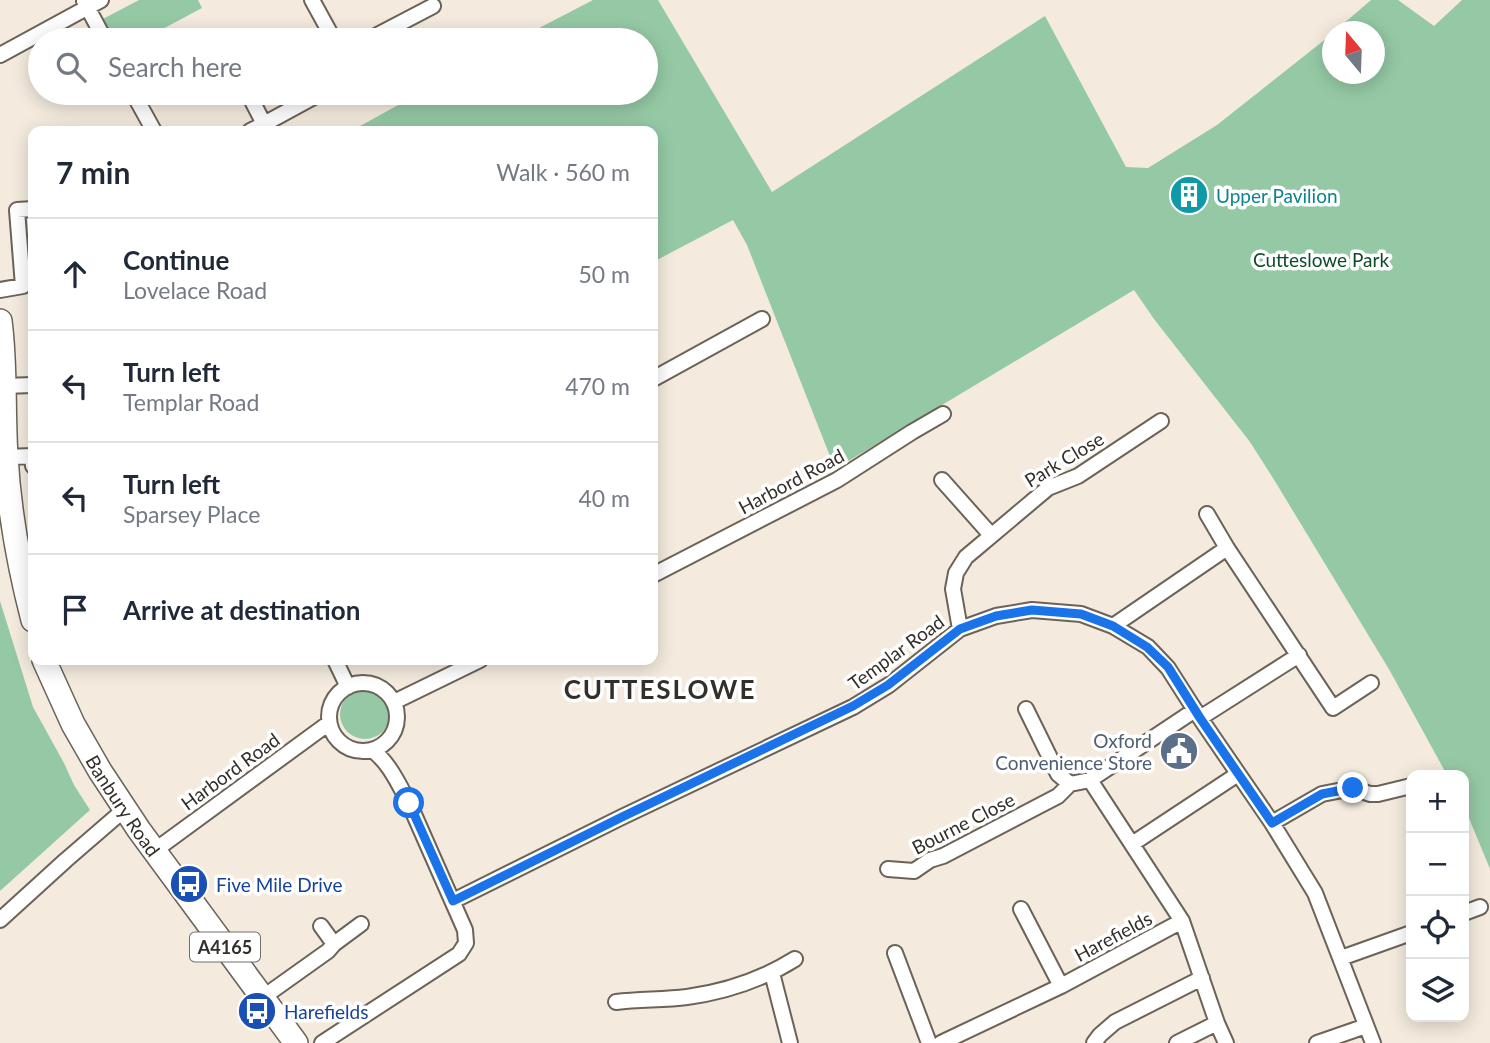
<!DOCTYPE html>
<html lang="en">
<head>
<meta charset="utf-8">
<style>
  :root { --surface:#fff; --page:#f2f2f3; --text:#1f2937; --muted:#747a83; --line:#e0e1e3 }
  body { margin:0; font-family:Lato,sans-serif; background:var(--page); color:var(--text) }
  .controls { position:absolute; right:21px; bottom:21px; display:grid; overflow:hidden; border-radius:14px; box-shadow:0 4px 18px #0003 }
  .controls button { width:63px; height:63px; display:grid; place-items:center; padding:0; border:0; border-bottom:2px solid var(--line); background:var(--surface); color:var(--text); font:35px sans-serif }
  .compass { position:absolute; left:1322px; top:21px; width:63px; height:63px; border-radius:50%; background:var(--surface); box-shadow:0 4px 18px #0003; rotate:341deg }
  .stop { position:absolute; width:21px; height:21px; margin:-16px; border:5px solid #1a73e8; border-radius:50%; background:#fff }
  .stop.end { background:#1a73e8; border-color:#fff; box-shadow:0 2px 7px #0008 }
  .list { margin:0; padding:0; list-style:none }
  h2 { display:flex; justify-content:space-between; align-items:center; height:91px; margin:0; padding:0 28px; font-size:30px }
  h2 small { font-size:23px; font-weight:400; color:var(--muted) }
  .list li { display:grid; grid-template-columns:46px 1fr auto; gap:21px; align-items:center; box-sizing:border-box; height:112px; padding:0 28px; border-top:2px solid var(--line) }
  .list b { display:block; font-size:26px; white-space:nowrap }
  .list p { margin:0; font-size:23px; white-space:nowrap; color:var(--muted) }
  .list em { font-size:23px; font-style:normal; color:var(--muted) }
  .icon { flex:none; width:38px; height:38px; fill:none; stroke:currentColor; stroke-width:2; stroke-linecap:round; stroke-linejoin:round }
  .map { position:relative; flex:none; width:1490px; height:1043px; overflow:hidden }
  .search { position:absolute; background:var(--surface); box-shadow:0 4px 18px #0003; left:28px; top:28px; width:630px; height:77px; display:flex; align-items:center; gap:18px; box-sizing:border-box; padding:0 24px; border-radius:38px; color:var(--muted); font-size:26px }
  .panel { position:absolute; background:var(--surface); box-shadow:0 4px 18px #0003; left:28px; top:126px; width:630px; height:539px; border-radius:14px }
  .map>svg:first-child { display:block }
  .green { fill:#95c9a5 }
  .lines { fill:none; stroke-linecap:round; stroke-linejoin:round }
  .street-casing { stroke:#6b6358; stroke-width:18 }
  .primary-casing { stroke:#6b6358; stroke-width:26 }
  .street { stroke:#fff; stroke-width:14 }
  .primary { stroke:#fff; stroke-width:23 }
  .route { stroke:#1a73e8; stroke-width:9 }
  .labels { text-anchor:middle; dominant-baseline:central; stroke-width:7; stroke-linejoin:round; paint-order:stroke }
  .shield { fill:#fff; stroke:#706e6b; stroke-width:2 }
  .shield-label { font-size:18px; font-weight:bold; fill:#33302b }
  .culture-label { font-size:19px; fill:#0d838f; stroke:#fff; text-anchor:start }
  .park-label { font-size:19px; fill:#0e4b29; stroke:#fff }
  .street-label { font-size:19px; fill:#33302b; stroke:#fff }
  .service-label { font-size:19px; fill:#4e5e75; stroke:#fff; text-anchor:end }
  .transit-label { font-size:19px; fill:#164399; stroke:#fff; text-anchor:start }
  .district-label { font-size:26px; font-weight:bold; letter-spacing:2px; fill:#33302b; stroke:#fff }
</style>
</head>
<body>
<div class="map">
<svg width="1490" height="1043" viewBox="0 0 1490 1043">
  <rect width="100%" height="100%" fill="#f4ebde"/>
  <path class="green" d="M139 0H198L202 8 142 40H109L99 21Z
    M593 0H658L772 192 1045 16 1126 167 1148 168 1217 125 1332 34V74H1374V32L1335 31 1371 0H1398L1434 26 1462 0H1490V869L1464 806V775H1447L1390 671 1273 478 1250 442 1154 319 1134 290 835 469 747 245 733 220 653 262V131H351L420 93H646V40H516Z
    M0 601 33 707 64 763 74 785 90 810 0 891Z
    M340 714a25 25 0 1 1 50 0a25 25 0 1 1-50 0Z"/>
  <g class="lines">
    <g class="street-casing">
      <path id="street" d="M312 0 334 40
        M84 1 105 40
        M368 40 433 6
        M0 55 101 0
        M133 93 154 131
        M248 93 264 124 250 131
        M264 124 321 93
        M0 290 23 286 17 210 33 209
        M653 379 762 319
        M4 386 33 385
        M6 457 32 456 33 466
        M942 480 991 535
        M1207 514 1227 548 1333 708 1371 683
        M653 575 837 480 912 432 943 414
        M1113 626 1227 548
        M960 629 953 589 956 573 966 557 1048 488 1078 476 1161 421
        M335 660 348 687
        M329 717a34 34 0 1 1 68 0a34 34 0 1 1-68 0Z
        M394 702 480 660
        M1026 709 1058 774 1070 784
        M1195 710 1090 780 1182 921 1217 1023 1226 1043
        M1200 718 1299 655
        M1272 823 1322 794 1353 788 1370 794H1378L1411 786
        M1132 844 1238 774
        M154 851 329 723
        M888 869 914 871 930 860 943 856 1058 796 1070 784 1090 780
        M453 901 622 817 853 707 889 685 960 629 996 616 1032 610 1081 614 1113 626 1148 647 1168 668 1200 718 1272 823 1315 893 1373 1043
        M1021 909 1061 986
        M1464 913 1480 907
        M0 920 66 860 125 809
        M321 926 334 944
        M895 953 929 1043
        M1341 958 1411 933
        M772 973 790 1043
        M262 998 328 951 334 944 361 924
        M616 1002C640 999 663 1000 687 997 724 992 763 979 795 959
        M322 1043 459 954 466 943 465 930 409 803C399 785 389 762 372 750
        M941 1043 1061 986 1182 921
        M1094 1043 1100 1035 1115 1022 1202 978
        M1177 1043 1217 1023
        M1317 1043 1366 1026"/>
    </g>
    <g class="primary-casing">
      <g id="primary">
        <path d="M0 321C6 365 3 411 6 456 9 511 19 566 33 620"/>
        <path id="s1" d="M44 660 73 724 100 771 139 830 296 1043"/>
      </g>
    </g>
    <use href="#street" class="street"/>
    <use href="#primary" class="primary"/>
  </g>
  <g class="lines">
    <path class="route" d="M409 803 453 901 622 817 853 706 888 685 960 629 996 616 1032 610 1081 614 1113 626 1147 647 1168 667 1200 718 1272 823 1322 794 1353 788"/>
  </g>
  <defs>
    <g id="building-disc" transform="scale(2.0125)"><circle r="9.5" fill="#0f9aa8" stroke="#fff"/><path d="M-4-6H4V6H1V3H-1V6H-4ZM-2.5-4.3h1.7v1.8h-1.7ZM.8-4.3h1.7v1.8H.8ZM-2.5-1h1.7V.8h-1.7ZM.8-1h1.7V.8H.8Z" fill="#fff"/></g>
    <g id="civic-disc" transform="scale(2.0125)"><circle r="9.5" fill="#5c6f8a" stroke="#fff"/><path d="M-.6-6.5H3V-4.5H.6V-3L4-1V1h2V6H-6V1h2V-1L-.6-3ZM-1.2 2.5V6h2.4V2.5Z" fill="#fff"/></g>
    <g id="bus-disc" transform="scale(2.0125)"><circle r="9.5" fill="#1a4fb4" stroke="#fff"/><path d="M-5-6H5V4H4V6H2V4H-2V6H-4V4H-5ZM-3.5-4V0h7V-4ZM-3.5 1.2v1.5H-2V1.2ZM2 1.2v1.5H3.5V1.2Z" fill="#fff"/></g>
  </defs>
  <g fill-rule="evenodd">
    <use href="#building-disc" x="1189" y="195"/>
    <use href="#civic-disc" x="1179" y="751"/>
    <use href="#bus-disc" x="189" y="884"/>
    <use href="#bus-disc" x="257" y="1011"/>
  </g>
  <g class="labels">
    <rect class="shield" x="190" y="932.5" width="70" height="29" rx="5"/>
    <g class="shield-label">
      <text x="225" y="947">A4165</text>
    </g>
    <g class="culture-label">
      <text x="1216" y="195">Upper Pavilion</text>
    </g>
    <g class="park-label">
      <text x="1321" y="259">Cutteslowe Park</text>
    </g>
    <g class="street-label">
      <text transform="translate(1064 459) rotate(-31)">Park Close</text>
      <text transform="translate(791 481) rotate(-28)">Harbord Road</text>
      <text transform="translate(896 652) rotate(-36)">Templar Road</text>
      <text transform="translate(230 771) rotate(-36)">Harbord Road</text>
      <text stroke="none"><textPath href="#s1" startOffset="166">Banbury Road</textPath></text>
      <text transform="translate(963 823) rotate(-27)">Bourne Close</text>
      <text transform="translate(1113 936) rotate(-28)">Harefields</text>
    </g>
    <g class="service-label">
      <text x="1152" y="740">Oxford<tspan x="1152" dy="22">Convenience Store</tspan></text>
    </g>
    <g class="transit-label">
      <text x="216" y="884">Five Mile Drive</text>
      <text x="284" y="1011">Harefields</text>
    </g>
    <g class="district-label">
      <text x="660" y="689">CUTTESLOWE</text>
    </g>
  </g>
</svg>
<div class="controls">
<button>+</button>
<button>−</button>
<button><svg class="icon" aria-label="locate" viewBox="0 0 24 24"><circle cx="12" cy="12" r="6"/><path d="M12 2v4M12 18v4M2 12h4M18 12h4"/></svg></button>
<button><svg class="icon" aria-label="layers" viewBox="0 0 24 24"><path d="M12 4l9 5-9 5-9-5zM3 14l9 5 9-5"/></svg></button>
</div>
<svg class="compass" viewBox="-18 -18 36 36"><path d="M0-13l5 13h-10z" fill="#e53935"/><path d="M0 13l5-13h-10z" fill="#747a83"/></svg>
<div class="stop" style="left:409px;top:803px"></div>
<div class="stop end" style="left:1353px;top:788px"></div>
<div class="search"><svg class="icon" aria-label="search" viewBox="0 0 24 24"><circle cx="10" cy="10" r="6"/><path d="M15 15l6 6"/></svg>Search here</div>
<section class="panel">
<h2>7 min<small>Walk · 560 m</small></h2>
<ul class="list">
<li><svg class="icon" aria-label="ahead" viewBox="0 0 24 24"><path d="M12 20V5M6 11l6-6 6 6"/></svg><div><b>Continue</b><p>Lovelace Road</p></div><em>50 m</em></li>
<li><svg class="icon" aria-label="left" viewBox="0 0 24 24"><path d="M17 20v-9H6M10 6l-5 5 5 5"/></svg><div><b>Turn left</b><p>Templar Road</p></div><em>470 m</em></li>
<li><svg class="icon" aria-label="left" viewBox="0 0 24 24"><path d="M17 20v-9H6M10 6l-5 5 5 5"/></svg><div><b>Turn left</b><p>Sparsey Place</p></div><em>40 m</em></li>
<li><svg class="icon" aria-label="arrive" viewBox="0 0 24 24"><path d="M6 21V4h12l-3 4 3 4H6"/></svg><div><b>Arrive at destination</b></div></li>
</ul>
</section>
</div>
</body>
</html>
